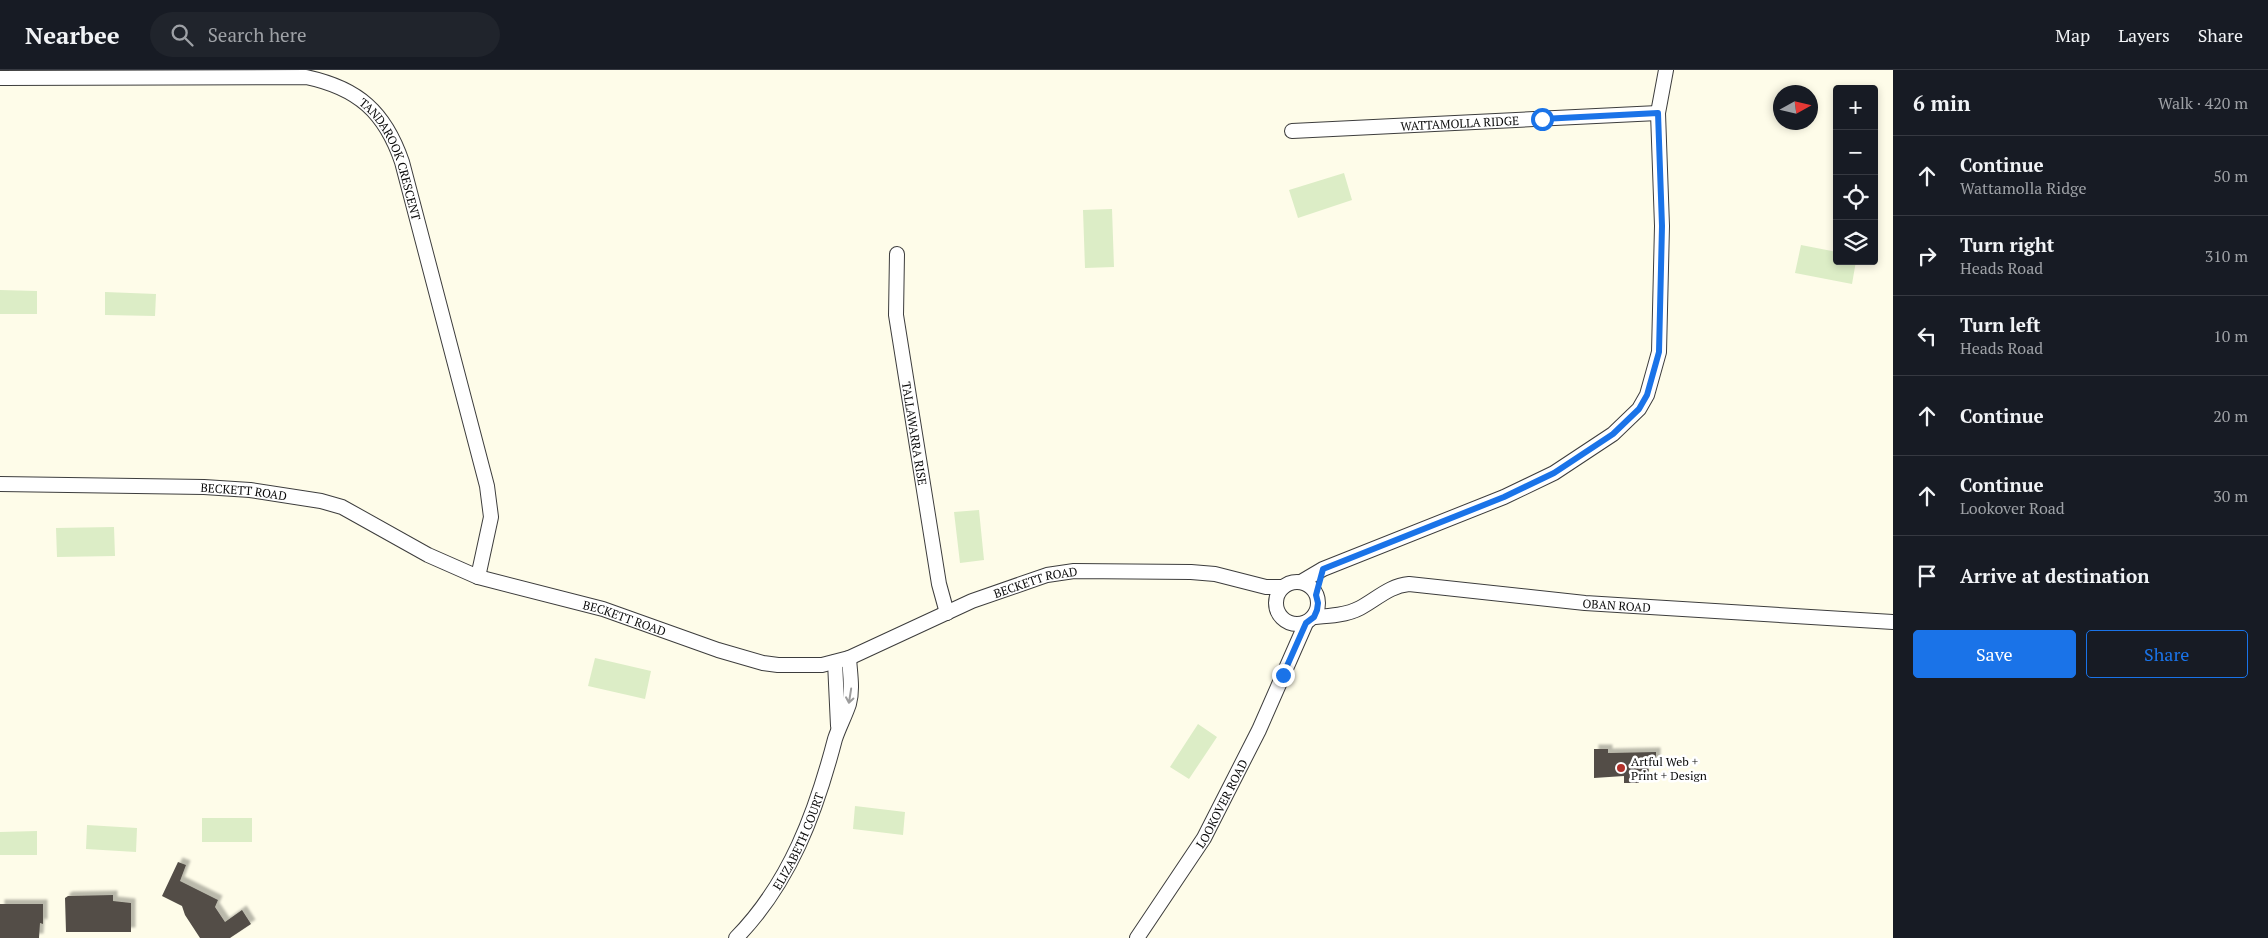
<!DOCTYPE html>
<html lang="en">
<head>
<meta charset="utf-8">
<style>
  :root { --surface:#171b24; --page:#20242c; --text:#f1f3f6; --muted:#9ea1a6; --line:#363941; --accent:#1a73e8 }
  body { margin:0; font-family:"PT Serif",serif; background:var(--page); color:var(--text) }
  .controls { position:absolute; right:15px; top:15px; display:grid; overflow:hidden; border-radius:5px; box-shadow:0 2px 8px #0003 }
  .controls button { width:45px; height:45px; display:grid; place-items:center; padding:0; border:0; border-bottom:1px solid var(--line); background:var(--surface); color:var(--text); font:25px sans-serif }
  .compass { position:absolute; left:1773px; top:15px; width:45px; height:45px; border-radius:50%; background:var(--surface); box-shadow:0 2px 8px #0003; rotate:82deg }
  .stop { position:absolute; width:15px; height:15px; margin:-11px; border:4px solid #1a73e8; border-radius:50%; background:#fff }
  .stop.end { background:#1a73e8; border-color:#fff; box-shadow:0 1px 5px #0008 }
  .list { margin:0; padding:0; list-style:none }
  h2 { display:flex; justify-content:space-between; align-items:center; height:65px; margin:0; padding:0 20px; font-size:21px }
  h2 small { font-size:16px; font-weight:400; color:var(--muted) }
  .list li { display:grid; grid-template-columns:32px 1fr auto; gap:15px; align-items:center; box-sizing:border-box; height:80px; padding:0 20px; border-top:1px solid var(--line) }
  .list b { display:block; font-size:19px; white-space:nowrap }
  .list p { margin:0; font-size:16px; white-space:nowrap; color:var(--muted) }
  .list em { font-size:16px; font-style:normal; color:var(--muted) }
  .actions { display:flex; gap:10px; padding:15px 20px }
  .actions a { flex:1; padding:11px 0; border:1px solid var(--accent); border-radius:5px; text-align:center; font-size:18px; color:var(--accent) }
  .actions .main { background:var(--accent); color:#fff }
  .icon { flex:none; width:28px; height:28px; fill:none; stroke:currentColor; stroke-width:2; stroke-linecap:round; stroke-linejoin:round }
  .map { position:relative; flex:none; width:1893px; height:868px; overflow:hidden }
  header { display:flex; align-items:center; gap:30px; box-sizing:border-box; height:70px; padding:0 25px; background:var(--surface); border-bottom:1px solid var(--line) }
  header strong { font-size:24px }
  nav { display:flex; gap:28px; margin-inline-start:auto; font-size:18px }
  .search { width:350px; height:45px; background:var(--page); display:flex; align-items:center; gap:12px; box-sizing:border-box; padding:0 18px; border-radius:28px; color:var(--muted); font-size:19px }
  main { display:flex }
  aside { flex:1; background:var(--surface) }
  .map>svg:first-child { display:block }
  .pitch { fill:#dcedc6 }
  .building { fill:#524d47; filter:url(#shadow) }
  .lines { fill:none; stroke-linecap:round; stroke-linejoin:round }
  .street-casing { stroke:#3d3d3d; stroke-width:16 }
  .street { stroke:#fff; stroke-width:14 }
  .oneway { stroke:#9d9d9d }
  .route { stroke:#1a73e8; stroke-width:6 }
  .poi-dot { fill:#b2312b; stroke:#fff; stroke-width:2 }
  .labels { text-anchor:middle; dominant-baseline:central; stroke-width:5; stroke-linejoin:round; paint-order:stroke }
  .street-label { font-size:12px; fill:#0a0a0a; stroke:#fff }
  .poi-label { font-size:12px; fill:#0a0a0a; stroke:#fff; text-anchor:start }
</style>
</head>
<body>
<header>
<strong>Nearbee</strong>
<div class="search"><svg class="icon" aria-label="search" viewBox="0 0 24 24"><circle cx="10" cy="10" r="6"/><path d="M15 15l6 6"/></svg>Search here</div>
<nav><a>Map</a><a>Layers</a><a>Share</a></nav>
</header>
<main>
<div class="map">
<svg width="1893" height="868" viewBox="0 0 1893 868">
  <defs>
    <filter id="shadow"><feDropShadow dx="4.5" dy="-4.5" stdDeviation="1" flood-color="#0004"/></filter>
  </defs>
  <rect width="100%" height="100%" fill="#fefce9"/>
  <path class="pitch" d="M1344 103 1352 130 1298 148 1289 120Z
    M1112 139 1114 197 1085 198 1083 140Z
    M1801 175 1837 182V191H1856L1852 214 1795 203Z
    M0 220 37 221V244H0Z
    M105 222 156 224 155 246 105 245Z
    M979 440 984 490 960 493 954 442Z
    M114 457 115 486 57 487 56 458Z
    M595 588 651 601 645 629 588 616Z
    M1198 654 1217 667 1189 709 1170 697Z
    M855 736 905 742 903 765 853 759Z
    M202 748H252V772H202Z
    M87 755 137 758 136 782 86 779Z
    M37 761V785H0V762Z"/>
  <path class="building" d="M1594 679H1608V683L1656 682V694H1648L1649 702H1642L1643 707H1639V713H1624V706L1594 708Z
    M178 792 186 795 180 811 218 830 215 837 225 852 242 840 251 854 230 868H200L185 845 182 836 162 826Z
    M113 825V831L131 833V862H66L65 828 68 826Z
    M0 834H43V854L40 853 39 868H0Z"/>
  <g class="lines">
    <g class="street-casing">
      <g id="street">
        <path id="s1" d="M0 8 306 7C358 18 385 42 402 92L487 416 491 447 478 507"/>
        <path id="s2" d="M1292 61 1658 43"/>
        <path id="s3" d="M897 184 896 245 939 514 947 543"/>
        <path id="s4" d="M0 414 204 417 250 420 321 431 342 437 428 485 478 507 603 539 718 580 763 593 778 595H822L849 588 972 531 1047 505 1074 501 1191 502 1215 504 1266 517H1283"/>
        <circle cx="1297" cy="533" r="21"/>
        <path d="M1301 512 1323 499 1504 427 1554 403 1613 364 1639 339 1647 325 1659 282 1662 156 1658 43 1666 0"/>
        <path id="s5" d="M1314 547C1329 546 1347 545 1360 538 1377 529 1389 516 1409 514L1585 533 1893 552"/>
        <path d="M835 592 838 656"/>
        <path id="s6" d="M736 868C790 813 816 742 835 669 839 657 845 646 849 634 853 619 850 604 849 588"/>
        <path id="s7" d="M1137 868 1204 768 1259 660 1306 553"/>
      </g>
    </g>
    <use href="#street" class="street"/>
  </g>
  <defs><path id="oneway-shaft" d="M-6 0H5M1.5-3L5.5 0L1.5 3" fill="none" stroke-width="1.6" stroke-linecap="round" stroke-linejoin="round" transform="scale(1.25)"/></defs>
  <use class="oneway" href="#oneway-shaft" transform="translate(850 626) rotate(99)"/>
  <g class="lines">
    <path class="route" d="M1283 605 1306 553 1314 547 1317 540 1318 533 1316 525 1323 499 1504 427 1554 403 1613 364 1639 339 1647 325 1659 282 1662 156 1658 43 1542 49"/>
  </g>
  <circle class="poi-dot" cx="1621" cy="698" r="5"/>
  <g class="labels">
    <g class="street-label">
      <text stroke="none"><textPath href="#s2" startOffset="168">WATTAMOLLA RIDGE</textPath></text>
      <text stroke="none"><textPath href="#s1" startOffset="434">TANDAROOK CRESCENT</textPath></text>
      <text stroke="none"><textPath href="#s3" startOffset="181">TALLAWARRA RISE</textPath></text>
      <text stroke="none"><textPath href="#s4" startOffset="244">BECKETT ROAD</textPath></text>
      <text stroke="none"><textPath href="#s4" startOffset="1084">BECKETT ROAD</textPath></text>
      <text stroke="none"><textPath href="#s5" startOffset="311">OBAN ROAD</textPath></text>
      <text stroke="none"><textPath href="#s4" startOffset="649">BECKETT ROAD</textPath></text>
      <text stroke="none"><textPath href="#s7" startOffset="159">LOOKOVER ROAD</textPath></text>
      <text stroke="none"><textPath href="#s6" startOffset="116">ELIZABETH COURT</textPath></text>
    </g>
    <g class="poi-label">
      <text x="1631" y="691">Artful Web +<tspan x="1631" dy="14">Print + Design</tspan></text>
    </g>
  </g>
</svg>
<div class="controls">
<button>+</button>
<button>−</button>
<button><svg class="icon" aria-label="locate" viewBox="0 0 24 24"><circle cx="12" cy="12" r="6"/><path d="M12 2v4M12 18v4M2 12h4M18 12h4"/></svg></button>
<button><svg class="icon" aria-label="layers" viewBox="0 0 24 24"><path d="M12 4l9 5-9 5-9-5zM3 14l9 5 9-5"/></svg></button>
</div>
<svg class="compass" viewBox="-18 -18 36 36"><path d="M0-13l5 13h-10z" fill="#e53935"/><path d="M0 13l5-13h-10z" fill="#9ea1a6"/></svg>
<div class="stop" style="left:1542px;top:49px"></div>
<div class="stop end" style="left:1283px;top:605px"></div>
</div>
<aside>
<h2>6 min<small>Walk · 420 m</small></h2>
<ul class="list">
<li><svg class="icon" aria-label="ahead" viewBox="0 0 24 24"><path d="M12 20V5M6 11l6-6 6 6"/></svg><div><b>Continue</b><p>Wattamolla Ridge</p></div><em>50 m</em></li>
<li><svg class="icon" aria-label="right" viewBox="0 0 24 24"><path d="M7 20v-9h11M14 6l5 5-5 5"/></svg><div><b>Turn right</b><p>Heads Road</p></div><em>310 m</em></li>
<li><svg class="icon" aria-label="left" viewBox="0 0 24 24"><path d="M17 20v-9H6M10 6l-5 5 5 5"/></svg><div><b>Turn left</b><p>Heads Road</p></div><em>10 m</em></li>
<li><svg class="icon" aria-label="ahead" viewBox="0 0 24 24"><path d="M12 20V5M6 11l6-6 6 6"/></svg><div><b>Continue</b></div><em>20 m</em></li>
<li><svg class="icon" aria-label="ahead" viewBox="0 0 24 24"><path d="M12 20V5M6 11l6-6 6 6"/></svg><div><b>Continue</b><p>Lookover Road</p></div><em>30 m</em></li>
<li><svg class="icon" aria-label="arrive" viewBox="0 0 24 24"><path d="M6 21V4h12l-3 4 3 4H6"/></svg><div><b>Arrive at destination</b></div></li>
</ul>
<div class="actions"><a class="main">Save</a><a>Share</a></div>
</aside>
</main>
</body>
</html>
